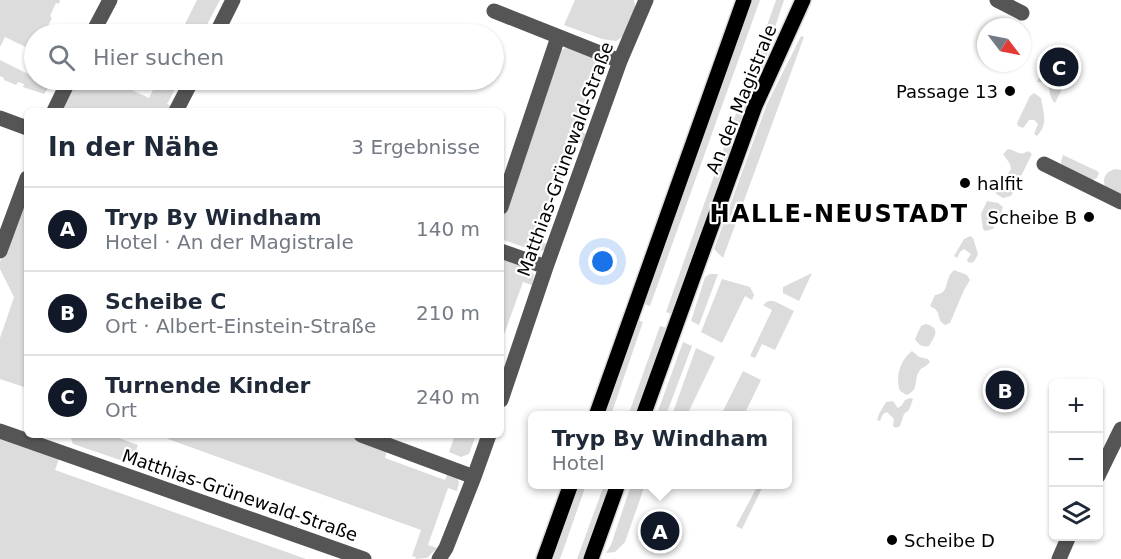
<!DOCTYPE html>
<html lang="de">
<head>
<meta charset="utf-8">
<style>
  :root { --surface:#fff; --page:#f2f2f3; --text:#1f2937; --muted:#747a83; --line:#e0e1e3; --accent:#111827 }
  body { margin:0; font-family:"DejaVu Sans",sans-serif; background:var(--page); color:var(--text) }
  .controls { position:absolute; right:18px; bottom:18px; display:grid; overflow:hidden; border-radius:9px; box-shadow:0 2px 4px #0004 }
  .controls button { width:54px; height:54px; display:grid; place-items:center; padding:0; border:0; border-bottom:2px solid var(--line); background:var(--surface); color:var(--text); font:30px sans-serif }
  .compass { position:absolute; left:977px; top:18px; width:54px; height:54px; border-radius:50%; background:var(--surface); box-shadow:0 2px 4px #0004; rotate:122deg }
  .you { position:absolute; left:603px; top:262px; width:21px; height:21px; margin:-15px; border:4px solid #fff; border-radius:50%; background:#1a73e8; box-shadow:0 0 0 9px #1a73e833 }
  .badge { display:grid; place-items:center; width:39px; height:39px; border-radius:50%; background:var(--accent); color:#fff; font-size:20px; font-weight:700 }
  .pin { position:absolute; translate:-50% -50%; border:3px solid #fff; box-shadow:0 2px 6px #0006 }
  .popup { position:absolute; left:528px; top:411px; width:264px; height:78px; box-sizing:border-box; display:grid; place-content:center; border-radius:9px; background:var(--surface); filter:drop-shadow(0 2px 4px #0005); font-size:20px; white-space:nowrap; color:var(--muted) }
  .popup b { font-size:22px; color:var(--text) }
  .popup::after { content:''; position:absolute; left:50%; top:100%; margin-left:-12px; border:12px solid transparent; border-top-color:var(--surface) }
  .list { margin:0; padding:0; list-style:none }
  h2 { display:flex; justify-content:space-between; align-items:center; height:78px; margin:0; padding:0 24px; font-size:26px }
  h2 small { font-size:20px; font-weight:400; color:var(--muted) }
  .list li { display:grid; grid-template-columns:39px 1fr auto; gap:18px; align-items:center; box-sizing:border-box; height:84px; padding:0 24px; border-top:2px solid var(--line) }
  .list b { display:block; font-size:22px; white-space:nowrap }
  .list p { margin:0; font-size:20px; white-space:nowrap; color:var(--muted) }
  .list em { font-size:20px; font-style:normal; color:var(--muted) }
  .icon { flex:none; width:33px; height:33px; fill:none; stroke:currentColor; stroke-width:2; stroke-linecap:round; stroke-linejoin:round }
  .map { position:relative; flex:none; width:1121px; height:559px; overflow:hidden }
  .search { position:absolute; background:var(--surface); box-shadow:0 2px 4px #0004; left:24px; top:24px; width:480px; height:66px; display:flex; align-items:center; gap:15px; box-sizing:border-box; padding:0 21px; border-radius:33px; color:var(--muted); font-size:22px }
  .panel { position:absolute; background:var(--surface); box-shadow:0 2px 4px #0004; left:24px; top:108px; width:480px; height:330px; border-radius:9px }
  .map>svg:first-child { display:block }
  .green { fill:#dcdcdc }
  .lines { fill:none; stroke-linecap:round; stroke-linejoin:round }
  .major-casing { stroke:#dbdbdb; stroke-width:18 }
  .minor { stroke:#555; stroke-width:15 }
  .major { stroke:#000; stroke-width:15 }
  .poi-dot { fill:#000; stroke:#fff; stroke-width:2 }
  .labels { text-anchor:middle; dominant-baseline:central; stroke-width:4.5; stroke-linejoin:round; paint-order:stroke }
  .poi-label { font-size:18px; fill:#000; stroke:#fff; text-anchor:end }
  .street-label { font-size:18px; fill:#000; stroke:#fff }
  .district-label { font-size:24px; font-weight:bold; letter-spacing:1.5px; fill:#000; stroke:#fff }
</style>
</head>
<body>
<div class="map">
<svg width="1121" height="559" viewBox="0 0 1121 559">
  <rect width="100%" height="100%" fill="#fff"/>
  <path class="green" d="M0 0H60L59 4 56 3 50 16 52 18 44 34H34V51L5 37 0 47Z
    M197 0H220L202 34H180Z
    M575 0H634L635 7 625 35 616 41 602 39 564 25Z
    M751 0H760L650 306 642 303Z
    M776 0H784L773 33 765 62 746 105 671 314 666 312Z
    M801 36 804 37 723 258 714 249 767 104Z
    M567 47 599 59 605 73 599 72 578 131 589 135 585 144 575 141 539 241 549 245 544 250 538 252 501 239V220L560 51Z
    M0 60 34 77V80H39L50 85 44 94 23 87 24 84 18 82 16 85 4 80V78L0 76Z
    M1046 62C1054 69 1053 80 1064 85L1055 103C1045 93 1055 81 1037 82Z
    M77 80H110L149 98 158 80H180L167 104 174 108 173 111H62Z
    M1034 93 1041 98C1043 113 1049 123 1037 136L1034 134 1038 124 1034 120H1029L1023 128 1018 126 1017 123 1030 96Z
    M1008 149C1016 150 1020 157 1028 151L1032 154 1011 196 1003 198 996 194C993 180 1006 179 1011 169L1010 164 1003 154Z
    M1063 155 1097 171 1099 173 1097 178 1091 181 1062 167 1061 162Z
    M1115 169 1121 170V195L1105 187C1102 177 1106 172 1115 169Z
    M27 193V362L26 366H27V388L0 379V338L14 297 0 269V262Z
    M987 201 998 203 1003 207 1001 213 993 229 985 231 983 229 981 214Z
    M970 236 973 238 978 254 975 260 972 263 968 262 967 260 971 254 964 249 960 252 957 258 954 256 964 239Z
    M501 258 528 268 534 275 532 285 523 282 501 343Z
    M954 270 967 275 970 280 964 290 950 323 945 325 941 322C937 313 940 311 930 306L935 295C951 293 943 280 954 270Z
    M812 273 799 301 783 293V287Z
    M710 274H718L699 325 691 321 705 277Z
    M722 279 750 287 754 295 752 300 745 296 722 343 701 332Z
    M768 301H774L794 311 775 350 762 344 755 358 750 356 772 310 763 305Z
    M637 320 643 322 611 415 603 416Z
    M926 324C941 328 935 336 929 346 923 348 918 344 915 339L921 326Z
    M660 326 667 328 636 415 628 416Z
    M683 342 692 346 666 415H658V411Z
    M696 348 715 357 687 415H672Z
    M912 351 919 357 928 359 930 362 926 366 922 368C921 368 917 375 917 376 915 385 917 390 907 395L900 391C895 377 900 360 912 351Z
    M743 371 761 380 744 415H721Z
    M910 398 913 399 909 410 904 414 900 426 896 428 893 426 894 419 887 412 883 414 880 421 877 420 879 414 886 402 893 401 898 408 902 405 905 400Z
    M70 435H116V437L138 445 134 456 126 462 73 444Z
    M170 435H348L387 450 385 458 445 480 448 472 457 477 459 483 457 491 448 488 428 545 437 548 427 558 415 559 416 557 412 556 421 530 168 439Z
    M455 435H476L469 454 461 457 449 452Z
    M0 437 59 459 55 470 306 559H0Z
    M579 485H586L560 559H553Z
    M604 485H611L585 559H577Z
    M631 485H645L625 542 615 552 606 553 611 545Z
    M757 487 762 488 742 529 736 526Z"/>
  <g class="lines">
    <g class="major-casing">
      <path id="major" d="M596 416 744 0
        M643 416 755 106 803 0
        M544 559 571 484
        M591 559 618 484"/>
    </g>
    <path class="minor" d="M997 0 1022 13
      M494 11 620 61
      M92 34 110 0
      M216 34 233 0
      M54 111 69 80
      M176 111 192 80
      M0 118 27 128
      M1044 164 1121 202
      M501 207 558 37
      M0 251 27 178
      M501 251 546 267
      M501 400 546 267 620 61 646 0
      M0 431 364 559
      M361 435 474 477
      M1098 476 1121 429
      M439 559 446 548 474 477 489 435
      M1059 559 1069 536"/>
    <use href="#major" class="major"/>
  </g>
  <g class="poi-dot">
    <circle cx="1010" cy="91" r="6"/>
    <circle cx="965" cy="183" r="6"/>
    <circle cx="1089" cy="217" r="6"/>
    <circle cx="892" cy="540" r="6"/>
  </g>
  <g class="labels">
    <g class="poi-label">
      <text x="998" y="91">Passage 13</text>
      <text x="977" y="183" text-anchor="start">halfit</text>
      <text x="1077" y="217">Scheibe B</text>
      <text x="904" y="540" text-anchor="start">Scheibe D</text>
    </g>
    <g class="street-label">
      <text transform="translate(741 99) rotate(-68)">An der Magistrale</text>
      <text transform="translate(565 159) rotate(-70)">Matthias-Grünewald-Straße</text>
      <text transform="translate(240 495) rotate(19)">Matthias-Grünewald-Straße</text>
    </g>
    <g class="district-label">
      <text x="839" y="214">HALLE-NEUSTADT</text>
    </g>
  </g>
</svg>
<div class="controls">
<button>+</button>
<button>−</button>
<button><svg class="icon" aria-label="layers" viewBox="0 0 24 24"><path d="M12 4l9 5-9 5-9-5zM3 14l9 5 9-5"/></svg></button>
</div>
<svg class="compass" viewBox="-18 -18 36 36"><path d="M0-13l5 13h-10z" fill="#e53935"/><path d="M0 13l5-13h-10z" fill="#747a83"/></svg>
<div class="you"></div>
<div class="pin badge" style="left:660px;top:531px">A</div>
<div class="popup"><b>Tryp By Windham</b>Hotel</div>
<div class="pin badge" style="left:1005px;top:390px">B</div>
<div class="pin badge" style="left:1059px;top:67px">C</div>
<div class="search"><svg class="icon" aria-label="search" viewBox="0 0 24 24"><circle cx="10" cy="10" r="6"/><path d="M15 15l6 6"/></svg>Hier suchen</div>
<section class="panel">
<h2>In der Nähe<small>3 Ergebnisse</small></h2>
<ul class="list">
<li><span class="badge">A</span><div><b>Tryp By Windham</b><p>Hotel · An der Magistrale</p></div><em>140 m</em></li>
<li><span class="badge">B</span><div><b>Scheibe C</b><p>Ort · Albert-Einstein-Straße</p></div><em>210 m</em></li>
<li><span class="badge">C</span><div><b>Turnende Kinder</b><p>Ort</p></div><em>240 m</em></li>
</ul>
</section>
</div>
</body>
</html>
